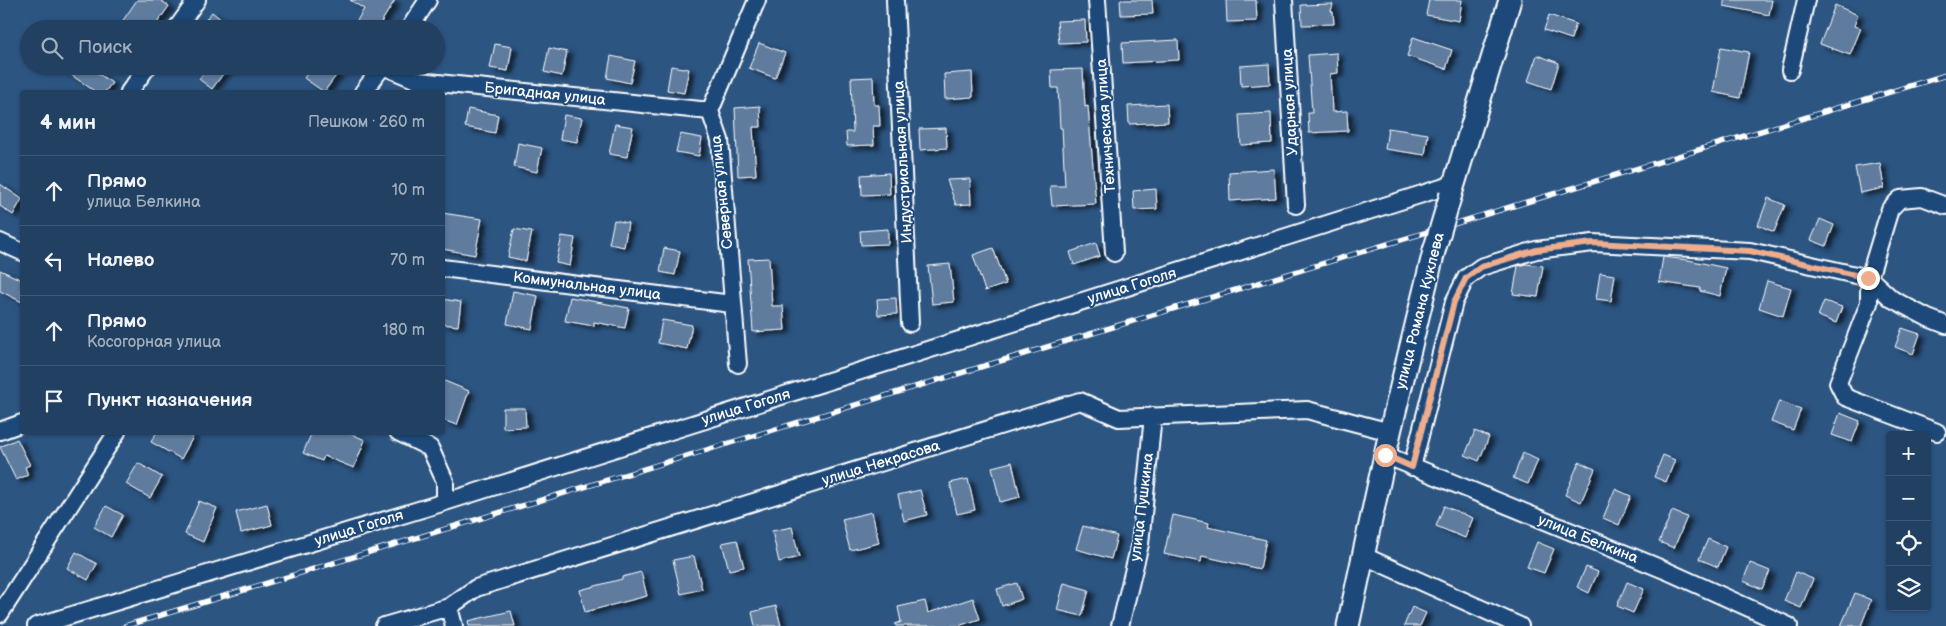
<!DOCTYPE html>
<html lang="ru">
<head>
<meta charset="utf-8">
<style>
  :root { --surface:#214062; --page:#294768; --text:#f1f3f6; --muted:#a2afbe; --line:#3e5977 }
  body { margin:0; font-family:"Balsamiq Sans",sans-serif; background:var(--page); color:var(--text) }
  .controls { position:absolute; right:15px; bottom:15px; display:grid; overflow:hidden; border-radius:5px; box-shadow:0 1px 4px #0004 }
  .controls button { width:45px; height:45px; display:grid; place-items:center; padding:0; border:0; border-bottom:1px solid var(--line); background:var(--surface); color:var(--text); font:25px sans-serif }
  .stop { position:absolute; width:15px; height:15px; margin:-11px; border:4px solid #eead8d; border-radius:50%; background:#fff }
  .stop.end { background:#eead8d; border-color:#fff; box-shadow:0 1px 5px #0008 }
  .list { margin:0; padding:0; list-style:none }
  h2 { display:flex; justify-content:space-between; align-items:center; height:65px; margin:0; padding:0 20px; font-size:21px }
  h2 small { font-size:16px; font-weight:400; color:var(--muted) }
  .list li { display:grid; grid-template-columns:32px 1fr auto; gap:15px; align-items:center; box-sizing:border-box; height:70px; padding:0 20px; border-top:1px solid var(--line) }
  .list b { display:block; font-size:19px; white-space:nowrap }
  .list p { margin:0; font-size:16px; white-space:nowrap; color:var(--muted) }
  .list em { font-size:16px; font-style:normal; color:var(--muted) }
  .icon { flex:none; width:28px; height:28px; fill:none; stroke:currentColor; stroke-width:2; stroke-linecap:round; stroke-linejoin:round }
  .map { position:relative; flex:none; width:1946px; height:626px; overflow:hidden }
  .search { position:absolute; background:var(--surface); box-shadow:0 1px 4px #0004; left:20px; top:20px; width:425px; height:55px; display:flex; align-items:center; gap:12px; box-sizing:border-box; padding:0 18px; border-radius:28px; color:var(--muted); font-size:19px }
  .panel { position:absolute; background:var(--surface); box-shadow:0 1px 4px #0004; left:20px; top:90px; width:425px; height:345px; border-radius:5px }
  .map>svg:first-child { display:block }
  .building { fill:#5e7c9f; stroke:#fff; filter:url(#shadow) }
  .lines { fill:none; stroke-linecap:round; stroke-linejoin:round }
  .minor-casing { stroke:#fff; stroke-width:20 }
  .tertiary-casing { stroke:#fff; stroke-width:25 }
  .minor { stroke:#1f4a7a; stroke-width:16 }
  .tertiary { stroke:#1f4a7a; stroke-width:21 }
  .rail-casing { stroke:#fff; stroke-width:5.5 }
  .rail { stroke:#1f4a7a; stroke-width:4; stroke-dasharray:11; stroke-linecap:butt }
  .tertiary-bridge-casing { stroke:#fff; stroke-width:25; stroke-linecap:butt }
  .tertiary-bridge { stroke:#1f4a7a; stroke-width:21 }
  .route { stroke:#eead8d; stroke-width:6 }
  .labels { text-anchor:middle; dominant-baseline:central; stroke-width:4; stroke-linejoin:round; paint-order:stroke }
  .street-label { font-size:15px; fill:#fff; stroke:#1f4a7a }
</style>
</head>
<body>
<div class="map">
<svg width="1946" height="626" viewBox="0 0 1946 626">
  <defs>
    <filter id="shadow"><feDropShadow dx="5.5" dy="3" stdDeviation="2.5" flood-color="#0009"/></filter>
  </defs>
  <rect width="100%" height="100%" fill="#2c5582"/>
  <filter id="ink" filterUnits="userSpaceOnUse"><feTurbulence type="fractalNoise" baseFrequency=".02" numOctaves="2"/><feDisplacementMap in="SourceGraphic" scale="10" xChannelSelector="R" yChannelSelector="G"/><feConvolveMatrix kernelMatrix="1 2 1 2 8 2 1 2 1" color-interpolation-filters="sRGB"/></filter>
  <g filter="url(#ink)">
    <path class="building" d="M137 0H160L169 6 153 29H117Z
      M350 0H395L377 29H352L364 9Z
      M1120 0H1152L1153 14 1121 15Z
      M1226 0H1256L1257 21 1227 22Z
      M1429 0H1462L1459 21 1426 15Z
      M1724 0H1772L1769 15 1724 6Z
      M1333 4 1331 11 1333 12 1334 24 1302 25 1301 5Z
      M1835 5 1858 15 1854 26 1861 28 1850 55 1820 44Z
      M212 12 233 29H210L203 23Z
      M1549 15 1576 24 1571 39 1544 30Z
      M1085 20 1086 42 1059 43 1057 21Z
      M1413 37 1452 50 1446 69 1407 56Z
      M1178 40 1179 60 1123 63 1122 43Z
      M759 43 785 53 775 78 749 68Z
      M495 44 512 47 508 71 490 68Z
      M1721 47 1749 52 1740 98 1713 92Z
      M549 48 567 52 562 76 544 72Z
      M1337 53 1338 73 1330 74 1332 112 1347 111 1348 131 1309 133 1308 113H1312L1308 55Z
      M1537 55 1559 63 1551 89 1528 81Z
      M611 56 635 61 630 83 607 78Z
      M1269 64 1270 84 1241 86 1240 66Z
      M58 66H87L112 83 105 92H96Z
      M209 66H229L212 89 199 79Z
      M312 66H329L338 73 324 92 304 78Z
      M671 66 689 69 684 93 667 90Z
      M1083 69 1085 107 1088 106 1096 204 1052 206 1050 186H1065L1062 128H1060L1058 88H1052L1051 70Z
      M972 72 973 97 945 99 944 74Z
      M873 77 874 105H879L880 126H873L874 145 847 146 846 132H853L851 78Z
      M1167 104 1168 122 1129 124 1128 106Z
      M760 106 761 127H753L756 175 738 176 735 108Z
      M468 109 498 115 495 133 465 127Z
      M1271 113 1272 143 1241 145 1239 115Z
      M564 115 582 118 577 142 560 139Z
      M615 124 633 127 627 157 609 154Z
      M946 128 947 148 920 150 919 129Z
      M1388 128 1428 134 1425 155 1385 149Z
      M680 134 702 138 699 156 676 152Z
      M518 143 542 148 537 172 514 167Z
      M1880 163 1884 188 1860 193 1855 167Z
      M1274 169 1276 198 1230 201 1229 172Z
      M889 173 890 194 862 195 861 175Z
      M970 179 971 204 956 205 947 180Z
      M0 184 22 199 13 215 0 206Z
      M1156 189 1157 209 1134 210 1133 191Z
      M1768 198 1785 205 1774 232 1758 225Z
      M442 213 482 219 475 255 442 249Z
      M1820 219 1834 225 1826 246 1811 240Z
      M614 220 628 223 624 247 609 244Z
      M514 229 532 232 526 261 508 257Z
      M888 229V244L861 245 860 231Z
      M562 236 575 238 570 266 556 263Z
      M1096 243 1100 256 1074 265 1070 252Z
      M664 248 680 251 675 275 660 272Z
      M993 248 1006 284 985 291 973 255Z
      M1663 257 1688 260 1726 268 1720 296 1700 291V288L1659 282Z
      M769 258 772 306H783L785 330 753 332 748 259Z
      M950 264 954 302 932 304 928 266Z
      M1526 264 1543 266 1538 297 1513 294 1518 266Z
      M0 270 22 280V302L0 291Z
      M1600 273 1615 275 1611 301 1596 299Z
      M1767 281 1791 288 1783 316 1759 308Z
      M513 291 538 296 532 329 507 324Z
      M570 297 629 308 625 328 594 322V326L565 321Z
      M896 298 897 314 878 315 877 299Z
      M442 299 461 302 458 326 442 324Z
      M1824 301 1842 307 1836 323 1818 316Z
      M662 320 692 325 687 349 658 343Z
      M1902 328 1920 334 1913 354 1895 347Z
      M442 380 469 391 457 425 442 420Z
      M1779 401 1801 409 1793 430 1771 422Z
      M503 408H525L526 427 503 428Z
      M1840 413 1860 421 1852 442 1832 435Z
      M1475 431 1489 437 1479 461 1465 455Z
      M157 432H184L193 437 181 459 151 442Z
      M312 432H347L365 440 354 468 324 456 322 461 303 453Z
      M17 439 30 465 25 467 28 475 16 480 0 447Z
      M1523 453 1538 460 1528 484 1513 478Z
      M1663 455 1675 460 1666 482 1654 477Z
      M1012 462 1020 497 1000 502 992 467Z
      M1579 462 1595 469 1581 502 1565 495Z
      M138 463 162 477 150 498 126 484Z
      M968 479 975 510 957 514 950 483Z
      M1615 489 1631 496 1619 525 1603 518Z
      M920 490 927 515 904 521 898 495Z
      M199 501 217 508 203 542 185 534Z
      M267 504 272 525 241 533 236 512Z
      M106 506 123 515 111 537 94 527Z
      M1444 506 1473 518 1465 538 1436 526Z
      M1672 511 1687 517 1674 548 1659 542Z
      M872 512 879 543 850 550 842 519Z
      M1173 515 1209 523 1208 527 1266 540 1260 569 1202 556 1201 562 1164 554Z
      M1083 526 1117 536 1111 559 1076 549Z
      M792 527 799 557 779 562 772 531Z
      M1708 539 1726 547 1718 567 1699 559Z
      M737 540 744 567 729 570 722 543Z
      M1537 542 1554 549 1544 573 1527 567Z
      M76 552 97 564 88 580 67 568Z
      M694 556 702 589 681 594 673 560Z
      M1750 563 1770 571 1762 589 1743 581Z
      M1586 567 1598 572 1589 593 1577 587Z
      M641 572 647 596 585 612 580 590 622 579V577Z
      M1796 572 1813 579 1801 608 1784 601Z
      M1627 582 1644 589 1633 613 1617 606Z
      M1017 583 1022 599 1002 606 997 589Z
      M1064 583 1089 590 1082 616 1057 610Z
      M1855 593 1871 600 1861 626H1841Z
      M973 598 980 619 958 626H896L895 624 901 622 898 607 925 601 928 613Z
      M776 606 781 626H755L752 612Z
      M1412 607 1426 613 1420 626H1404Z
      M511 611 515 626H469L468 621Z"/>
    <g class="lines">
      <g class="minor-casing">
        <path id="minor" d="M895 0 910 323
          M1097 0 1114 253
          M1284 0 1296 205
          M176 29 197 0
          M409 29 428 0
          M383 66 419 81 710 111
          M1790 70 1806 0
          M129 92 148 66
          M363 92 383 66
          M0 242 22 252
          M442 268 732 304
          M738 364 720 140 710 111 757 0
          M0 431 22 423
          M398 432 430 448 445 481V502
          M1937 432 1845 397 1838 383 1869 303V278L1890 209 1900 199 1922 197 1946 206
          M1385 455 1667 571 1789 626
          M1412 467 1454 302 1466 278 1481 267 1536 250 1593 243 1750 251 1869 278 1892 299 1928 318 1946 325
          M1364 556 1520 626
          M449 607 454 626
          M0 614 117 432
          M36 626 445 502 1454 184
          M384 626 449 607 476 588 1080 401 1119 418 1307 410 1390 432
          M1120 626 1140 544 1153 416"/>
      </g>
      <g class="tertiary-casing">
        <path id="tertiary" d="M1451 194 1510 0
          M1348 626 1390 432 1434 251"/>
      </g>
      <use href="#minor" class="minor"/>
      <use href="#tertiary" class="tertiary"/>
      <g class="rail-casing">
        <path id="rail" d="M125 626 1946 75"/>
      </g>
      <use href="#rail" class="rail"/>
      <g class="tertiary-bridge-casing">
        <path id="tertiary-bridge" d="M1434 251 1451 194"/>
      </g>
      <use href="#tertiary-bridge" class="tertiary-bridge"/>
    </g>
  </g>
  <g class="lines" filter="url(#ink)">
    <path class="route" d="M1385 455 1412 467 1454 302 1466 278 1481 267 1536 250 1593 243 1750 251 1868 278"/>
  </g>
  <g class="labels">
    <g class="street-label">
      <text transform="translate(545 94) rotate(6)">Бригадная улица</text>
      <text transform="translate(1290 102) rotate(-93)">Ударная улица</text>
      <text transform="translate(1106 126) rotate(-94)">Техническая улица</text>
      <text transform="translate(903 162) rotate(-93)">Индустриальная улица</text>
      <text transform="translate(722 192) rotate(-96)">Северная улица</text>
      <text transform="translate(587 286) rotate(7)">Коммунальная улица</text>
      <text transform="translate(1132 286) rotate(-17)">улица Гоголя</text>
      <text transform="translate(1420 311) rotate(-76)">улица Романа Куклева</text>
      <text transform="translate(746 407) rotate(-17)">улица Гоголя</text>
      <text transform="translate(881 463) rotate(-17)">улица Некрасова</text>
      <text transform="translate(1142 507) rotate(-83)">улица Пушкина</text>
      <text transform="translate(359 528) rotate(-17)">улица Гоголя</text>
      <text transform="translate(1588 539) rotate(22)">улица Белкина</text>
    </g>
  </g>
</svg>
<div class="controls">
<button>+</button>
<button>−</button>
<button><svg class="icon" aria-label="locate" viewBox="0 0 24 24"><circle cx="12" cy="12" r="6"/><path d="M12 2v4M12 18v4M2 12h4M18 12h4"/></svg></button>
<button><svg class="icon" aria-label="layers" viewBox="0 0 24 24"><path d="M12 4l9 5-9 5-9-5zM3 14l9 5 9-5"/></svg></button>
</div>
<div class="stop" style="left:1385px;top:455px"></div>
<div class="stop end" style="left:1868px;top:278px"></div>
<div class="search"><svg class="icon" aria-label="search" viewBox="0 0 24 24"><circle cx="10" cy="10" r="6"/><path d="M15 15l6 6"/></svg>Поиск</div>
<section class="panel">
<h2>4 мин<small>Пешком · 260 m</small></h2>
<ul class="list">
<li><svg class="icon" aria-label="ahead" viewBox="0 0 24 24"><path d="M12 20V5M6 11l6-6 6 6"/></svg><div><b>Прямо</b><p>улица Белкина</p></div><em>10 m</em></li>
<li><svg class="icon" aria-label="left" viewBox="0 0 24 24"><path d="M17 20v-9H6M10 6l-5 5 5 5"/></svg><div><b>Налево</b></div><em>70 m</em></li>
<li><svg class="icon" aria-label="ahead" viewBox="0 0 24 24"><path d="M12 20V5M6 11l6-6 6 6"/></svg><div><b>Прямо</b><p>Косогорная улица</p></div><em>180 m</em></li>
<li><svg class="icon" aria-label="arrive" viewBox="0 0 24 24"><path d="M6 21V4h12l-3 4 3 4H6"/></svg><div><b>Пункт назначения</b></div></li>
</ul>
</section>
</div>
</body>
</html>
